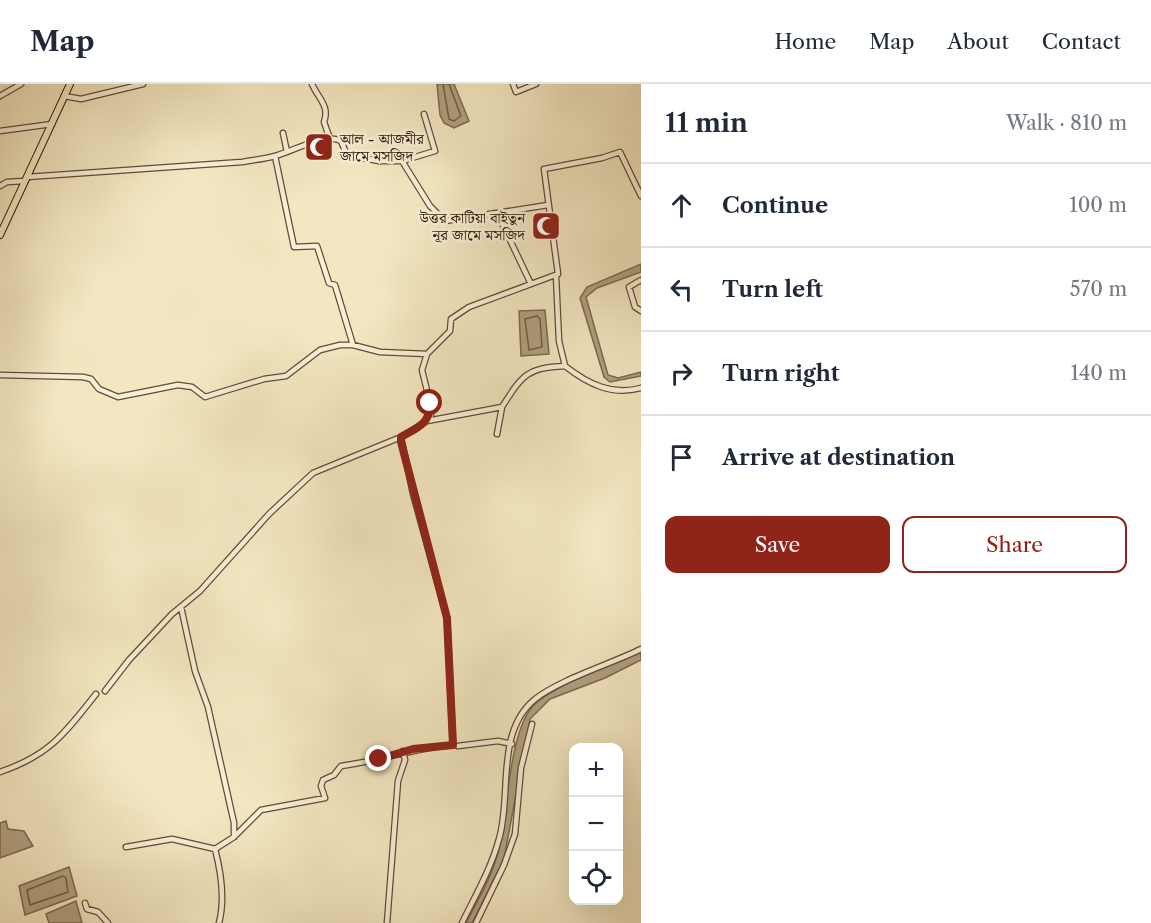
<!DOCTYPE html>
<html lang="en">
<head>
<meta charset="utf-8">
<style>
  :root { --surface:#fff; --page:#f2f2f3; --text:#1f2937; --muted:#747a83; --line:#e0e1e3; --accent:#8f2418 }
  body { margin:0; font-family:"Libre Caslon Text","Noto Serif Bengali",serif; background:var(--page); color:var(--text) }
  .controls { position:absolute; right:18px; bottom:18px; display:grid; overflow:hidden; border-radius:12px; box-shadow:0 6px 24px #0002 }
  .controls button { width:54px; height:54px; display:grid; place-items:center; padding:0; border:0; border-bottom:2px solid var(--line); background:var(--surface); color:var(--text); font:30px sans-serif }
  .stop { position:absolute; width:18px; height:18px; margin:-14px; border:4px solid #8f2418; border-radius:50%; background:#fff }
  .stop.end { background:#8f2418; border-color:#fff; box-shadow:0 2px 6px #0008 }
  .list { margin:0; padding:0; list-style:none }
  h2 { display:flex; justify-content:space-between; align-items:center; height:78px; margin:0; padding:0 24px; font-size:26px }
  h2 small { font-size:20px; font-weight:400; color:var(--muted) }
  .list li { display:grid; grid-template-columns:39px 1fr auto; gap:18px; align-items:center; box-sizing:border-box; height:84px; padding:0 24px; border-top:2px solid var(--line) }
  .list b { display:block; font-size:22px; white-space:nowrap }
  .list em { font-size:20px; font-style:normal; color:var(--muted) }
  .actions { display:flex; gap:12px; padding:18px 24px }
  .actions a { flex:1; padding:14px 0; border:2px solid var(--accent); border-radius:12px; text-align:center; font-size:21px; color:var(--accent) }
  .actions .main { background:var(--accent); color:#fff }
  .icon { flex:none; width:33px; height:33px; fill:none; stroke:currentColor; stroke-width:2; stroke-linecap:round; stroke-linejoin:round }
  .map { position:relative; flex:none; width:641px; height:839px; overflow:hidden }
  header { display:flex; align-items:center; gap:36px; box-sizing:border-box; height:84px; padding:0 30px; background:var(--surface); border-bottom:2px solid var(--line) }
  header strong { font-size:28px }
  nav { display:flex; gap:33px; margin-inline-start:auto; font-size:21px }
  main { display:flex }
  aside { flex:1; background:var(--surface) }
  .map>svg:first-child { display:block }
  .water { fill:#b1a081; stroke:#7d694f; stroke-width:1.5 }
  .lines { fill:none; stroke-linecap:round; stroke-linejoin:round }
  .shore { stroke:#705c42; stroke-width:1.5 }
  .minor-casing { stroke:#614b33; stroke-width:7 }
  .highway-casing { stroke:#301704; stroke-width:8 }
  .minor { stroke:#f7efd7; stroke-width:4.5 }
  .highway { stroke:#f3e7c1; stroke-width:6 }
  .route { stroke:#8f2418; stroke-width:8 }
  .labels { text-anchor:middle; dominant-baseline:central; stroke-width:5; stroke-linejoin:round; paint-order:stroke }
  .poi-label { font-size:15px; fill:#301704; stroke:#f7efd7; text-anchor:start }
</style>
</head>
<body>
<header>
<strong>Map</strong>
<nav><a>Home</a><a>Map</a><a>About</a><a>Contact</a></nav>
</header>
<main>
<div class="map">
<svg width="641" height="839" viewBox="0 0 641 839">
  <rect width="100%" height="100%" fill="#f3e7c1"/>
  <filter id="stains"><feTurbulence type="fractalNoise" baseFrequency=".00333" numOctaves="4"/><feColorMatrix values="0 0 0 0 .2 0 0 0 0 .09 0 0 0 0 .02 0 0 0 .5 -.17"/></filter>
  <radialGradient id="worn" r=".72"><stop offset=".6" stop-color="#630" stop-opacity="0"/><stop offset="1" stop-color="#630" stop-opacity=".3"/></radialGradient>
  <path class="water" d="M437 0H454L469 37 454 44 444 39 440 31Z
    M641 180V188L597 204 586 213 608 291 618 294 641 288V292L610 298 604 293 580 214 587 203Z
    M545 226 549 270 521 272 519 227Z
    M641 568V576L605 594 550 615 530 635 504 775 472 839H466C478 816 491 794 498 769 507 733 509 643 535 620 559 598 610 583 641 568Z
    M6 737 8 745 24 747 33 762 0 774V739Z
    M69 783 77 812 25 831 19 802Z
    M76 817 82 839H49L46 830Z"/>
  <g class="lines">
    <path class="shore" d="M443 0 449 35 454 37 461 32 449 0
      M537 232 540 235 542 263 529 266 525 235Z
      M63 792 66 794 68 808 30 821 27 806Z"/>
    <g class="minor-casing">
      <path id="minor" d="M312 0C318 14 330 22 324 38L330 55
        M513 0 516 8 536 0
        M0 12 21 0
        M64 12 81 15 143 0
        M0 47 52 40
        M283 49 287 68
        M275 72 294 163 317 162 329 199 335 201 353 261
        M402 77 435 67 424 30
        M27 93 242 78C253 76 264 75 275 72 291 68 327 48 341 57L347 71 379 77H402L430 122 445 137 548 121
        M0 102 7 98 25 97
        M498 131 531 200
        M641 196 629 203 635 223 641 227
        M565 282C588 300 612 312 641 304
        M0 291 83 293 91 295 99 305 118 313 178 301 192 303 205 313 264 295 286 292 320 266 340 261H353L380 268 427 270
        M427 337 502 323C523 290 527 284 565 282L559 257 556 192
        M497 350 502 323
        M181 523 195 587 208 623 234 739V753
        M105 607 129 576 172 530 200 507 269 430 313 389 401 353 427 337 431 331 430 319 422 286 427 270 450 247 451 235 469 223 558 190 544 85 602 74 620 68 641 112
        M458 662 498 657 512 660
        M0 688C50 671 64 650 96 610
        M126 763 172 755 215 765
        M85 819 87 825 98 828 108 839
        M219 839C225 816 221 788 215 765L234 753 261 726 325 714 321 702 323 696 334 691 341 682C379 677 414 664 453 661L447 534 413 410 401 353
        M387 839 398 697 405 676 403 667
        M462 839C475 812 491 785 499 755 512 712 495 649 534 616 558 596 611 580 641 565
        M476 839 504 781 515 750 521 684 532 640"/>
    </g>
    <g class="highway-casing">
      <path id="highway" d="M0 151 70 0"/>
    </g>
    <use href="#minor" class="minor"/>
    <use href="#highway" class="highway"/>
  </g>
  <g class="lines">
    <path class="route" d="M379 675 413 665 453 661 447 534 401 358V353C417 344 431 339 430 319"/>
  </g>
  <defs>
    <g id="mosque-square" transform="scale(1.5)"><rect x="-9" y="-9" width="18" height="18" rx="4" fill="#8f2418" stroke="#f7efd7"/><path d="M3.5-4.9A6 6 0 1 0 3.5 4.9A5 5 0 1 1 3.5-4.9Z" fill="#fff"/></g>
  </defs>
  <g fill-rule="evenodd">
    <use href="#mosque-square" x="319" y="63"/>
    <use href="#mosque-square" x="546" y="142"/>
  </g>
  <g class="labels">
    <g class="poi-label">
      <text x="340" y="54">আল - আজমীর<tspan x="340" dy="17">জামে মসজিদ</tspan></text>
      <text x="525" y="133" text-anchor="end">উত্তর কাটিয়া বাইতুন<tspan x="525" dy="17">নূর জামে মসজিদ</tspan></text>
    </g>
  </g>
  <rect width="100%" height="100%" filter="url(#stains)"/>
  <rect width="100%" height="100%" fill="url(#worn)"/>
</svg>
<div class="controls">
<button>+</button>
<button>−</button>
<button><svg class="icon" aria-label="locate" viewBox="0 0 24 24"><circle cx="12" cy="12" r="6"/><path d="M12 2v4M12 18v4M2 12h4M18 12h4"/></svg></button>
</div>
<div class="stop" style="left:430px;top:319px"></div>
<div class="stop end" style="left:379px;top:675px"></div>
</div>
<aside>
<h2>11 min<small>Walk · 810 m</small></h2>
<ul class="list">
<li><svg class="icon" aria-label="ahead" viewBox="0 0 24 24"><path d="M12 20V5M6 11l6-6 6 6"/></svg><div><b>Continue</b></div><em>100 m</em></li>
<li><svg class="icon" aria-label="left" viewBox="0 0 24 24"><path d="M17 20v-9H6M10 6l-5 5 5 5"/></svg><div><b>Turn left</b></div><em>570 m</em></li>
<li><svg class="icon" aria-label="right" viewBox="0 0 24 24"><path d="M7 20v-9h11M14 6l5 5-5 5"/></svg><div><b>Turn right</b></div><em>140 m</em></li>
<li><svg class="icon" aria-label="arrive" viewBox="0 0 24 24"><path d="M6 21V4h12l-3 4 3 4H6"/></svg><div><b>Arrive at destination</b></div></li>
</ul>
<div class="actions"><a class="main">Save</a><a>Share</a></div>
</aside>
</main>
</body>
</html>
